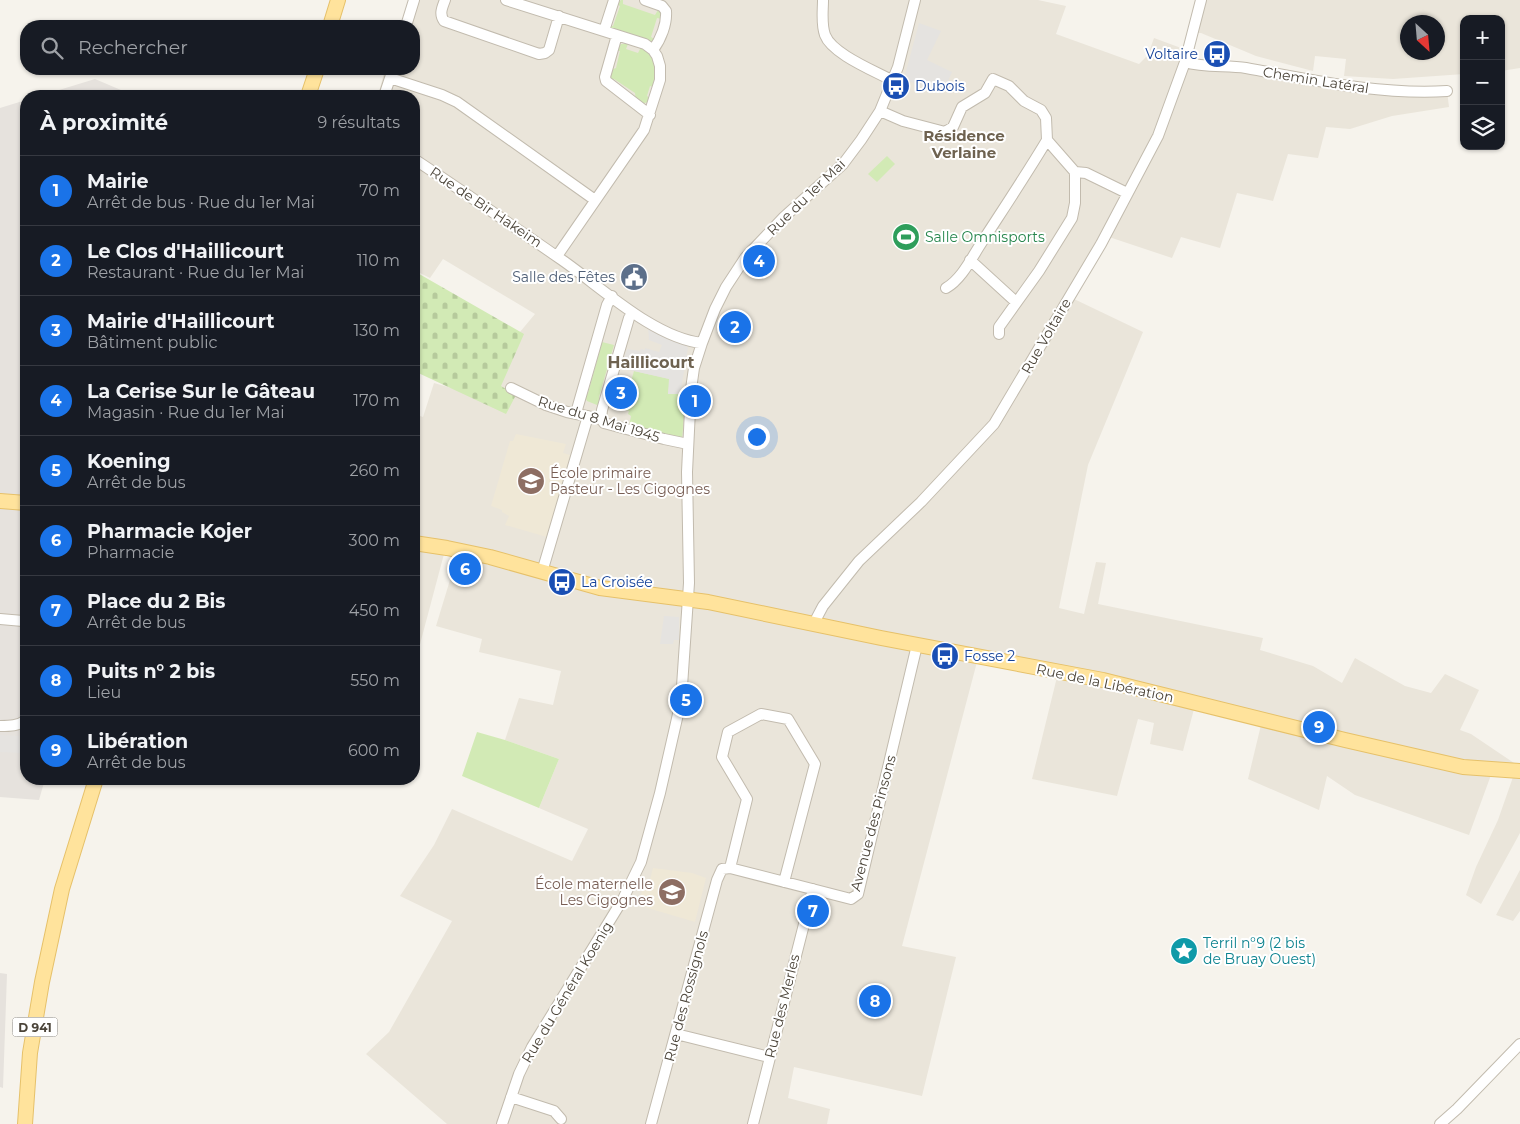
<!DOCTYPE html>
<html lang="fr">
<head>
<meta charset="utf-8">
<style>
  :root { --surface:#171b24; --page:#242831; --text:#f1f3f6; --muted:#9ea1a6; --line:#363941; --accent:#1a73e8 }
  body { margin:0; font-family:Montserrat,sans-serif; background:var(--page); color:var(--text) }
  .controls { position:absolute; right:15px; top:15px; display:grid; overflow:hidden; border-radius:10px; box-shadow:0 1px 4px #0004 }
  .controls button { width:45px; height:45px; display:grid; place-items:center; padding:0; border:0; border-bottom:1px solid var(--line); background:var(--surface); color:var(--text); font:25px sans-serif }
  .compass { position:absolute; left:1400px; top:15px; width:45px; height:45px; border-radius:50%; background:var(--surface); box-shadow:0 1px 4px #0004; rotate:154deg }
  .you { position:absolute; left:756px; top:436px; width:18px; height:18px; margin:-12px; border:4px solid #fff; border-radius:50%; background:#1a73e8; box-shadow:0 0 0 8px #1a73e833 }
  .badge { display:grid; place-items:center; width:32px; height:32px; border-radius:50%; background:var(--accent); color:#fff; font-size:16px; font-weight:700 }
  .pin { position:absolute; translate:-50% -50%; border:2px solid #fff; box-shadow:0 1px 5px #0006 }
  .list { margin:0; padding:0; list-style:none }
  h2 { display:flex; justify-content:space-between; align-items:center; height:65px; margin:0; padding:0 20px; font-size:21px }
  h2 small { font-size:16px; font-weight:400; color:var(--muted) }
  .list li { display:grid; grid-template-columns:32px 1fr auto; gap:15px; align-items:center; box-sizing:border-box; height:70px; padding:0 20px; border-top:1px solid var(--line) }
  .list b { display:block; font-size:19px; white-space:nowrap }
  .list p { margin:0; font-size:16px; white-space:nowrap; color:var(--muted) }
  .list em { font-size:16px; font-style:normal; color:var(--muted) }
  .icon { flex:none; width:28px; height:28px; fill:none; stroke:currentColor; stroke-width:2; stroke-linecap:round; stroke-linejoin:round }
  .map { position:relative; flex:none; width:1520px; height:1124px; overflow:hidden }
  .search { position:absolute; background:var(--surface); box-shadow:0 1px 4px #0004; left:20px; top:20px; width:400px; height:55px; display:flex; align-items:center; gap:12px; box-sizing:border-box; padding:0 18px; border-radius:20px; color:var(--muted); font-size:19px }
  .panel { position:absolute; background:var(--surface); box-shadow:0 1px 4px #0004; left:20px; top:90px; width:400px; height:695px; border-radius:20px }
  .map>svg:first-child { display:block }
  .residential { fill:#eae5da; fill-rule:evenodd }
  .industrial { fill:#e6e2dd }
  .education { fill:#efe8d6 }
  .green { fill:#d2eab5 }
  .cemetery { fill:url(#cemetery-stones) }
  .parking { fill:#e5e3e0 }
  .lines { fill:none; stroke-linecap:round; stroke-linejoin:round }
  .minor-casing { stroke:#c2bbae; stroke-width:12 }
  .major-casing { stroke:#e6c16a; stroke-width:16 }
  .minor { stroke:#fff; stroke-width:10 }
  .major { stroke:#ffe39c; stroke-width:14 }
  .labels { text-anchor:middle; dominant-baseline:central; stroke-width:4; stroke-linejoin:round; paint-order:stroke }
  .shield { fill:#fff; stroke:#817c74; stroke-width:1 }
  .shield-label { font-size:12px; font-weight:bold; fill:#4b4439 }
  .transit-label { font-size:14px; fill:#164399; stroke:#fff; text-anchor:start }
  .street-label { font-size:14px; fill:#4b4439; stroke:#fff }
  .leisure-label { font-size:14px; fill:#27864d; stroke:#fff; text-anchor:start }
  .service-label { font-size:14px; fill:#4e5e75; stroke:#fff; text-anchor:end }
  .education-label { font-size:14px; fill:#785e54; stroke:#fff; text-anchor:start }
  .culture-label { font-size:14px; fill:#0d838f; stroke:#fff; text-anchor:start }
  .neighbourhood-label { font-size:15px; font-weight:bold; fill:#6e6250; stroke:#fff }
  .quarter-label { font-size:16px; font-weight:bold; fill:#6e6250; stroke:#fff }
</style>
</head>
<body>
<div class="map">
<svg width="1520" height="1124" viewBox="0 0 1520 1124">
  <defs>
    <pattern id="cemetery-stones" width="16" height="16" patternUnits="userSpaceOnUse" patternTransform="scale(1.25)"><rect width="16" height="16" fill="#d2eab5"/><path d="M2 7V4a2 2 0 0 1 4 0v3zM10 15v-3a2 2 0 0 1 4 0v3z" fill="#b6ca9c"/></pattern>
  </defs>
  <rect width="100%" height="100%" fill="#f6f3ec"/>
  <path class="residential" d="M412 0H1038L1066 6 1056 34 1139 64 1148 55 1154 38 1181 48 1190 45 1186 62 1320 83 1447 91 1449 107 1392 116 1350 129 1326 127 1318 158 1288 154 1273 201 1237 193 1220 248 1181 237 1172 258 1109 237 1074 299 1143 332 1088 465 1059 608 1084 614 1096 562 1106 563 1098 604 1263 638 1260 650 1313 666 1342 683 1355 658 1405 686 1431 693 1445 674 1479 690 1460 730 1471 734 1514 763 1507 770 1491 775 1469 835 1355 795 1327 776 1319 810 1248 779 1261 725 1194 709 1183 751 1150 744 1154 723 1138 719 1117 796 1032 779 1057 677 977 662 902 946 956 957 922 1096 794 1067 788 1098 830 1109 827 1124H447L366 1054 389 1032 452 921 400 896 434 845 452 809 572 861 588 829 539 808 559 759 505 740 519 698 553 705 561 671 479 652 482 639 436 626 457 557 444 554 415 663 414 662V414L423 417 434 383 469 393 535 314 443 259 430 278 414 270V96H378L385 69H414V26H402Z
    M1201 0H1520V68L1501 71V19H1464V74L1393 79 1344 76 1346 59 1315 56 1313 71 1256 56 1201 33H1196ZM1408 22H1438V52H1408Z
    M1520 771V833L1481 904 1466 895 1476 867 1498 820 1513 777Z
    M1520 870V911L1513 921 1496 915Z"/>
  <path class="industrial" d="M95 79 135 96H39L46 94Z
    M26 100V779H45L39 800 0 797V108Z
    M0 973 7 974 3 1088 0 1087Z"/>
  <path class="education" d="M516 434 566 444 563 453 570 455 547 537 505 525 509 516 502 512V510L491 506 510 441H513Z
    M653 868 692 873 706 878 695 922 631 903 634 897 640 898 643 887H648Z"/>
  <path class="green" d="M621 0H623V4L655 15 658 10 662 15V19L657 18 651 37 656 40 650 44 610 29 608 25 613 26 620 6 616 4Z
    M621 44H628L626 49 638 53 641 47C658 59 655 68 656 88L650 86 647 96 651 99 649 102 640 104 636 102 635 93 614 79 612 83 609 80 608 71 616 68 620 51H616Z
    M887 156 895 164 877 182 868 174Z
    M602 342 614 345 599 397 601 403 597 405 587 401 585 397 588 393Z
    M634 371 670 379 668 394H686L682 440 629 426 631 416 628 414 629 411 623 409Z
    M477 732 505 740 559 759 539 808 462 776Z"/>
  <path class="cemetery" d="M414 271 524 334 501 386 516 395 506 414 414 371Z"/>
  <path class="parking" d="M919 23 941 31 927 60 952 72 942 94 904 79Z
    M648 326 685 343 688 348 680 394H668L669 379 621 368 627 349 640 351 641 349 645 350V348L659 352 662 345 649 340Z
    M664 616 679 617V640H674L673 644H660Z
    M0 735 19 736 21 753 0 752Z"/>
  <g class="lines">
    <g class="minor-casing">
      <path id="minor" d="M445 0C442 8 439 14 444 21L539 54 545 53 549 50 559 16
        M506 0 645 44 653 50 657 56 660 66V80L644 130 557 256
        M645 0 662 6 666 11C667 24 661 39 653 50
        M823 0C823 11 821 24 825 35 832 54 875 71 893 81
        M406 26 414 0
        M604 31 614 0
        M617 35 605 77 606 81 650 115
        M1185 62C1204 68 1227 65 1246 68 1313 80 1378 95 1447 91
        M390 78 442 95 457 102 595 200
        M384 96 393 69
        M880 111 903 121 945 132 953 127 962 107 985 93 993 79 1009 86 1024 101 1041 110 1046 118 1047 140 1075 172 1086 173 1127 193
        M414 159C464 192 513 226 562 260 601 287 654 338 702 343
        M970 260 1016 302
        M946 288C962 279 972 257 982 242 1004 208 1026 175 1047 140
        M999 334V327L1039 271 1072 218 1075 203V172
        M511 388 546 405 567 412 601 419 604 423 664 439 688 444
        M576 413 607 305 612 296
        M601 419 602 410 629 318 632 313
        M542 572 588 416
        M0 619 23 621 26 623
        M814 623 823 606 859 561 921 502 994 424 1101 244 1158 136 1185 62 1201 0
        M0 726C10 726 18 726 26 720
        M730 868 747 799 722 757 728 732 761 714 788 719 815 764 784 882
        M676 1034 769 1057
        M511 1097 554 1111 561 1119
        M502 1124 519 1074 532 1047 623 899 641 862 660 793 681 701 689 583 687 472 691 389 694 368 702 343 715 309 726 287 745 258 784 217 843 164 861 140 880 111 898 67 915 0
        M651 1124 717 880 722 869 730 868 851 899 858 894 917 645
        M753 1124 813 889
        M1440 1124 1457 1109 1520 1044"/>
    </g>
    <g class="major-casing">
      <path id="major" d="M330 26 338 0
        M308 96 317 69
        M0 501 26 503
        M414 543 447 548 490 557 600 588 708 602 881 638 1103 680 1345 740 1463 767 1520 771
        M25 1124 30 1053 42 982 62 889 96 779"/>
    </g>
    <use href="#minor" class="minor"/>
    <use href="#major" class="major"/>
  </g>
  <defs>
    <g id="bus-disc" transform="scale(1.4375)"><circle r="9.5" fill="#1a4fb4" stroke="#fff"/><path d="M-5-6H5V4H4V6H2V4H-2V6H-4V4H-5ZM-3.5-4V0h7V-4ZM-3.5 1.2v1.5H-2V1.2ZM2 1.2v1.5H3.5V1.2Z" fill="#fff"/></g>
    <g id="stadium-disc" transform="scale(1.4375)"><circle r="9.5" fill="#2e9e5b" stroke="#fff"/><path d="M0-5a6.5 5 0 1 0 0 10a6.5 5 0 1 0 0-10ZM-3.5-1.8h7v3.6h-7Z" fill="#fff"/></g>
    <g id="civic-disc" transform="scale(1.4375)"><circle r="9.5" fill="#5c6f8a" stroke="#fff"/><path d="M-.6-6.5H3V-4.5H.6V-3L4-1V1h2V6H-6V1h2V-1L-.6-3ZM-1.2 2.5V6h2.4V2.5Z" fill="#fff"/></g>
    <g id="school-disc" transform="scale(1.4375)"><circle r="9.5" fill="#8d6e63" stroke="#fff"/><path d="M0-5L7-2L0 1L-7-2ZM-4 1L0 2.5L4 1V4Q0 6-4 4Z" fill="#fff"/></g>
    <g id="sight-disc" transform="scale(1.4375)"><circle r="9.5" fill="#0f9aa8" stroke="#fff"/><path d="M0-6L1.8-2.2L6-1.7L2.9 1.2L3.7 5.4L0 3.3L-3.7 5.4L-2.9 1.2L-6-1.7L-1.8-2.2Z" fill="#fff"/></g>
  </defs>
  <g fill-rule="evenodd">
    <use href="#bus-disc" x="1217" y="54"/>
    <use href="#bus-disc" x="896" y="86"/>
    <use href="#stadium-disc" x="906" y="237"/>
    <use href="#civic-disc" x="634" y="277"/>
    <use href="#school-disc" x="531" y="481"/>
    <use href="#bus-disc" x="562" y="582"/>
    <use href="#bus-disc" x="945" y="656"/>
    <use href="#school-disc" x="672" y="892"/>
    <use href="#sight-disc" x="1184" y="951"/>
  </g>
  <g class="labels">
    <rect class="shield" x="12.5" y="1017.5" width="45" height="19" rx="4"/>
    <g class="shield-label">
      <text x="35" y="1027">D 941</text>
    </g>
    <g class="transit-label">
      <text x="1198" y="54" text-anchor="end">Voltaire</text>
      <text x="915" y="86">Dubois</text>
      <text x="581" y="582">La Croisée</text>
      <text x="964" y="656">Fosse 2</text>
    </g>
    <g class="street-label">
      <text transform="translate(1316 80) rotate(9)">Chemin Latéral</text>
      <text transform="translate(806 197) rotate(-44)">Rue du 1er Mai</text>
      <text transform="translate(486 207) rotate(34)">Rue de Bir Hakeim</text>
      <text transform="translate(1046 336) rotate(-60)">Rue Voltaire</text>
      <text transform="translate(599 419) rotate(17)">Rue du 8 Mai 1945</text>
      <text transform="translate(1105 683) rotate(12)">Rue de la Libération</text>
      <text transform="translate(873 823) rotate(-75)">Avenue des Pinsons</text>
      <text transform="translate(567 992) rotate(-59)">Rue du Général Koenig</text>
      <text transform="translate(686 996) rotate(-75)">Rue des Rossignols</text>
      <text transform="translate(782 1006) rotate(-76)">Rue des Merles</text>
    </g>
    <g class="leisure-label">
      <text x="925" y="237">Salle Omnisports</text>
    </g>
    <g class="service-label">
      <text x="615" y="277">Salle des Fêtes</text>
    </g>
    <g class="education-label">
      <text x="550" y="473">École primaire<tspan x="550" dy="16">Pasteur - Les Cigognes</tspan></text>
      <text x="653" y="884" text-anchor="end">École maternelle<tspan x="653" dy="16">Les Cigognes</tspan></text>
    </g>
    <g class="culture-label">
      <text x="1203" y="943">Terril n°9 (2 bis<tspan x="1203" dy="16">de Bruay Ouest)</tspan></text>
    </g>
    <g class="neighbourhood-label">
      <text x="964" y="135">Résidence<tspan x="964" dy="17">Verlaine</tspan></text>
    </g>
    <g class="quarter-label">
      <text x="651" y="362">Haillicourt</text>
    </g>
  </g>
</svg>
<div class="controls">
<button>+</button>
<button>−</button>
<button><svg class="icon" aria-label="layers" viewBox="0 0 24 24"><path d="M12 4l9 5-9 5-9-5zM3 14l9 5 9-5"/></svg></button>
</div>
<svg class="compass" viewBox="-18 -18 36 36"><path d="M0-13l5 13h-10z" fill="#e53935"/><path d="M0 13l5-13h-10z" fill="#9ea1a6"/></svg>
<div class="you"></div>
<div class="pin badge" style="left:695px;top:401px">1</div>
<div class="pin badge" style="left:735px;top:327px">2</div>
<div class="pin badge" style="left:621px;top:393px">3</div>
<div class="pin badge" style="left:759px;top:261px">4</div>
<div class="pin badge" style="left:686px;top:700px">5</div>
<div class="pin badge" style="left:465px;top:569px">6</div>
<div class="pin badge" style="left:813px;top:911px">7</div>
<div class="pin badge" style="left:875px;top:1001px">8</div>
<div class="pin badge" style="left:1319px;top:727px">9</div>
<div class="search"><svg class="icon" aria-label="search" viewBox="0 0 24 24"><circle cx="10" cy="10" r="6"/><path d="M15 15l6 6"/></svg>Rechercher</div>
<section class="panel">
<h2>À proximité<small>9 résultats</small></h2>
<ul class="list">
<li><span class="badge">1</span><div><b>Mairie</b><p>Arrêt de bus · Rue du 1er Mai</p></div><em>70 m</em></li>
<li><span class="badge">2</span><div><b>Le Clos d'Haillicourt</b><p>Restaurant · Rue du 1er Mai</p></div><em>110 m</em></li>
<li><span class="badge">3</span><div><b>Mairie d'Haillicourt</b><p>Bâtiment public</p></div><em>130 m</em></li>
<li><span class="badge">4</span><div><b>La Cerise Sur le Gâteau</b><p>Magasin · Rue du 1er Mai</p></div><em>170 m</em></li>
<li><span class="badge">5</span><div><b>Koening</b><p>Arrêt de bus</p></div><em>260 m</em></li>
<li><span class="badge">6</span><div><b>Pharmacie Kojer</b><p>Pharmacie</p></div><em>300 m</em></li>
<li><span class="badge">7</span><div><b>Place du 2 Bis</b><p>Arrêt de bus</p></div><em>450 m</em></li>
<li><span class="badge">8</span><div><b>Puits n° 2 bis</b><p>Lieu</p></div><em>550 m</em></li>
<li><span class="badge">9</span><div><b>Libération</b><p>Arrêt de bus</p></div><em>600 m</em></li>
</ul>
</section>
</div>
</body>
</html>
